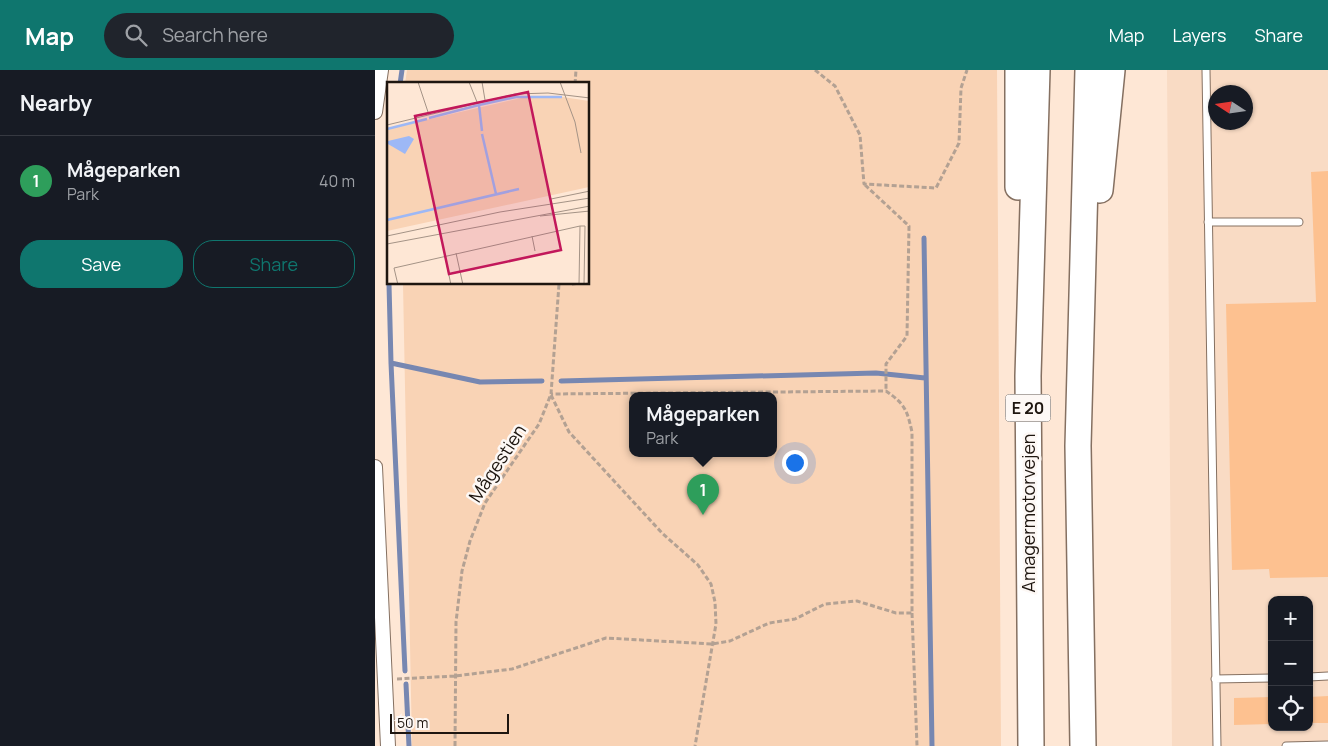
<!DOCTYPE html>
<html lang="en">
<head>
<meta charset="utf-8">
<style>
  :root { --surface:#171b24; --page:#20242c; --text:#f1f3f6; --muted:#9ea1a6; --line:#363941; --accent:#0f766e }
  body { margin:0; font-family:Manrope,sans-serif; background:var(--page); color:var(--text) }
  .controls { position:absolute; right:15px; bottom:15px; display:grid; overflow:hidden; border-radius:10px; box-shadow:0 1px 4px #0004 }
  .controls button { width:45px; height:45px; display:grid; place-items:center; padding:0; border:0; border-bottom:1px solid var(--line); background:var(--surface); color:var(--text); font:25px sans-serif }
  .compass { position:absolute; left:833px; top:15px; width:45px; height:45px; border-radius:50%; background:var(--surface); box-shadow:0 1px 4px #0004; rotate:282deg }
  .scale { position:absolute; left:15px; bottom:12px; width:119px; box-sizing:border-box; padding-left:5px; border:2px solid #1e1610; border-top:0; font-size:14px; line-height:18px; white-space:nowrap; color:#1e1610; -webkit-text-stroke:4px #fdf8f5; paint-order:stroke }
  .you { position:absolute; left:419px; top:392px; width:18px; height:18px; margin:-12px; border:4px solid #fff; border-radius:50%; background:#1a73e8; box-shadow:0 0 0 8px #1a73e833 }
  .badge { display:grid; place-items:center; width:32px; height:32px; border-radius:50%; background:var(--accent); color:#fff; font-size:16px; font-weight:700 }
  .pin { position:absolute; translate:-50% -41px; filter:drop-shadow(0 1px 2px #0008) }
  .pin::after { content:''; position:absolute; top:26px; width:18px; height:15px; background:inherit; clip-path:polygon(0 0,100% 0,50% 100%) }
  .popup { position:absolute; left:254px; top:322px; width:148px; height:65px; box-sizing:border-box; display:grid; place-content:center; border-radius:10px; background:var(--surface); filter:drop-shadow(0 1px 4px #0005); font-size:16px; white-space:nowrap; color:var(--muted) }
  .popup b { font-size:19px; color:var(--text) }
  .popup::after { content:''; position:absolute; left:50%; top:100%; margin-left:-10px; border:10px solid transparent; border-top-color:var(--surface) }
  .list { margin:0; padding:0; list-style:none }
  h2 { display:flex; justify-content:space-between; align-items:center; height:65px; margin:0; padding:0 20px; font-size:21px }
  h2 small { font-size:16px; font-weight:400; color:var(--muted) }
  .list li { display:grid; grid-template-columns:32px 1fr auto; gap:15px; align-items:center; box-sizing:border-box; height:90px; padding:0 20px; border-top:1px solid var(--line) }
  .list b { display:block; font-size:19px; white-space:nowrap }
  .list p { margin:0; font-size:16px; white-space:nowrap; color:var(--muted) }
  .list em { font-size:16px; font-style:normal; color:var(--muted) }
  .actions { display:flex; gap:10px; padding:15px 20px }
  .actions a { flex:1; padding:11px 0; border:1px solid var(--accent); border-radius:20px; text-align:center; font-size:18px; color:var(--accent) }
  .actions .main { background:var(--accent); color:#fff }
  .icon { flex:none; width:28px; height:28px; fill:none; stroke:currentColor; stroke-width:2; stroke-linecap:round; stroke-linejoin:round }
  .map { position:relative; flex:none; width:953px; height:676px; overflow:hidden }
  header { display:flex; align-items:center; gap:30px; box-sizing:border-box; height:70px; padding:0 25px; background:var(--accent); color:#fff }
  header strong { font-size:24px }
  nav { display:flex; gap:28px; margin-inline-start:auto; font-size:18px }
  .search { width:350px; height:45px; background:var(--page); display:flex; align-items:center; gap:12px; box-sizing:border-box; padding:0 18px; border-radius:28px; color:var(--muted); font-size:19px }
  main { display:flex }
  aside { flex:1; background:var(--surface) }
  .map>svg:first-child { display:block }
  .built { fill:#f9dbc4; fill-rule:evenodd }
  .green { fill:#f9d3b5; fill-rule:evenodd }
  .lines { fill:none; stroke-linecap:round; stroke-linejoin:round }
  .stream { stroke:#7787b1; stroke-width:5 }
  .building { fill:#fdc190 }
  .service-casing { stroke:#857061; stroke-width:9 }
  .minor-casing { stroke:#857061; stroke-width:16 }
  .motorway-casing { stroke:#857061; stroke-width:28 }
  .path { stroke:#b3a193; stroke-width:3; stroke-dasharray:5 2.5; stroke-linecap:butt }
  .service { stroke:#fff; stroke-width:7 }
  .minor { stroke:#fff; stroke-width:14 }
  .motorway { stroke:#fff; stroke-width:25 }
  .labels { text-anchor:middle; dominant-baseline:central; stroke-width:5; stroke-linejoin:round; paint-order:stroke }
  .shield { fill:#fdf8f5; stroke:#615a55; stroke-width:1 }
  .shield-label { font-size:16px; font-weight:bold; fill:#1e1610 }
  .street-label { font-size:18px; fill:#1e1610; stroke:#fdf8f5 }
  .inset-river { fill:none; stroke:#9db8f6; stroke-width:2.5 }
  .inset-road { fill:none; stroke:#a49386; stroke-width:1 }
  .view { fill:#c2185b; fill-opacity:0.15; stroke:#c2185b; stroke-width:2.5 }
  .inset-edge { fill:none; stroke:#1e1610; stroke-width:2.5 }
</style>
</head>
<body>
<header>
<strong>Map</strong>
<div class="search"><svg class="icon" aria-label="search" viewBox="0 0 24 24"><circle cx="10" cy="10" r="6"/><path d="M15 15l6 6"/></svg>Search here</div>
<nav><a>Map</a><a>Layers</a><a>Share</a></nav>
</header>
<main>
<aside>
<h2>Nearby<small></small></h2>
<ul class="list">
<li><span class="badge" style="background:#2e9e5b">1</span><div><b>Mågeparken</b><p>Park</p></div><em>40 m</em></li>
</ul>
<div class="actions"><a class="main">Save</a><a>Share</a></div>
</aside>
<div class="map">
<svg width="953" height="676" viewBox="0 0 953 676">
  <rect width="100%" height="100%" fill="#fee7d5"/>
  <path class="built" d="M792 0H953V676H797ZM841 22H871V52H841ZM897 530H934V657H897Z"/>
  <path class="green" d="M32 0H622L626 676H37L28 214H214V14H30ZM258 326H398V384H258Z"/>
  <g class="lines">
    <path class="stream" d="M25 14 27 0
      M14 117V180
      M549 168 557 676
      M14 214 16 293 105 312 167 311
      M16 293 30 601
      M186 311 501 303 550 308
      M31 614 34 676"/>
  </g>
  <path class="building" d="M953 101V507L895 508 894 499 857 500 851 234 941 232 936 102Z
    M953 626V653H934V627Z
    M897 627V654L859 655V628Z"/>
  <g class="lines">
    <g class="service-casing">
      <path id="service" d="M831 0 842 676
        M833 152H924
        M934 607 953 606
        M840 609 897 608
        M911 676 953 675"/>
    </g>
    <g class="minor-casing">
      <path id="minor" d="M0 42 6 0
        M0 397 13 676"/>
    </g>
    <g class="motorway-casing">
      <path id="motorway" d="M643 0V117
        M725 120 737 0
        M656 676 653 306 662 0
        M708 676 703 376 713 0"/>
    </g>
    <path class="path" d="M440 0 460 16 485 65 489 114 561 118 584 73 586 18 592 0
      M200 14 201 0
      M490 115 534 156 532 266 511 294V321
      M176 325 194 362 287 463 323 495 336 514 340 532 341 554 320 676
      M537 543 542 676
      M22 609 80 606 137 599 231 568 337 574 355 571 394 553 420 549 450 534 482 531 521 543H537V362C532 340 530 334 511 321L176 324
      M80 676 81 552 87 501 95 471 110 433 164 354 176 324 184 214"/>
    <use href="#service" class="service"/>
    <use href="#minor" class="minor"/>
    <use href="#motorway" class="motorway"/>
  </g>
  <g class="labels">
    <rect class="shield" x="630.5" y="324.5" width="45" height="27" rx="4"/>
    <g class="shield-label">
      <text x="653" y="338">E 20</text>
    </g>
    <g class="street-label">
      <text transform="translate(122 393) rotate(-57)">Mågestien</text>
      <text transform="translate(653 443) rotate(-90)">Amagermotorvejen</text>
    </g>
  </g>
  <g transform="translate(12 12)">
    <rect width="202" height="202" fill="#fee7d5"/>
    <path d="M169 14 202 19V105L0 149V47L134 16Z" fill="#f9d3b5"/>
    <path d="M22 54 27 57 18 72 1 62V59Z" fill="#9db8f6"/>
    <path class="inset-river" d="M42 36 92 23M0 47 40 37M95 49 92 23 129 15H175M95 52 109 112M0 138 132 107"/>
    <path class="inset-road" d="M31 0 42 33M82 0 90 20M95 0 98 18M173 0 188 40 194 71M0 43 128 12 161 11 203 16M164 117 203 109M153 134 203 129M0 154 113 130 203 116M145 154 148 169M0 162 203 124M69 171 76 203M58 174 64 203M11 203 7 186 193 144M185 203 203 201M192 203 193 144H198L197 203"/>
    <path class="view" d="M141 10 174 168 62 192 28 34Z"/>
    <rect width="202" height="202" class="inset-edge"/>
  </g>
</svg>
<div class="controls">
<button>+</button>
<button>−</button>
<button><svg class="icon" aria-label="locate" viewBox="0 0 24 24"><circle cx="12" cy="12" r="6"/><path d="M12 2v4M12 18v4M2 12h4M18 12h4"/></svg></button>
</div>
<svg class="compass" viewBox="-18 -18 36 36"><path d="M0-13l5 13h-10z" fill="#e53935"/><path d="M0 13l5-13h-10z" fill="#9ea1a6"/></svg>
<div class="scale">50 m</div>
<div class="you"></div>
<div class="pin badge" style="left:328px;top:445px;background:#2e9e5b">1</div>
<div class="popup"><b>Mågeparken</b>Park</div>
</div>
</main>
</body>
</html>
